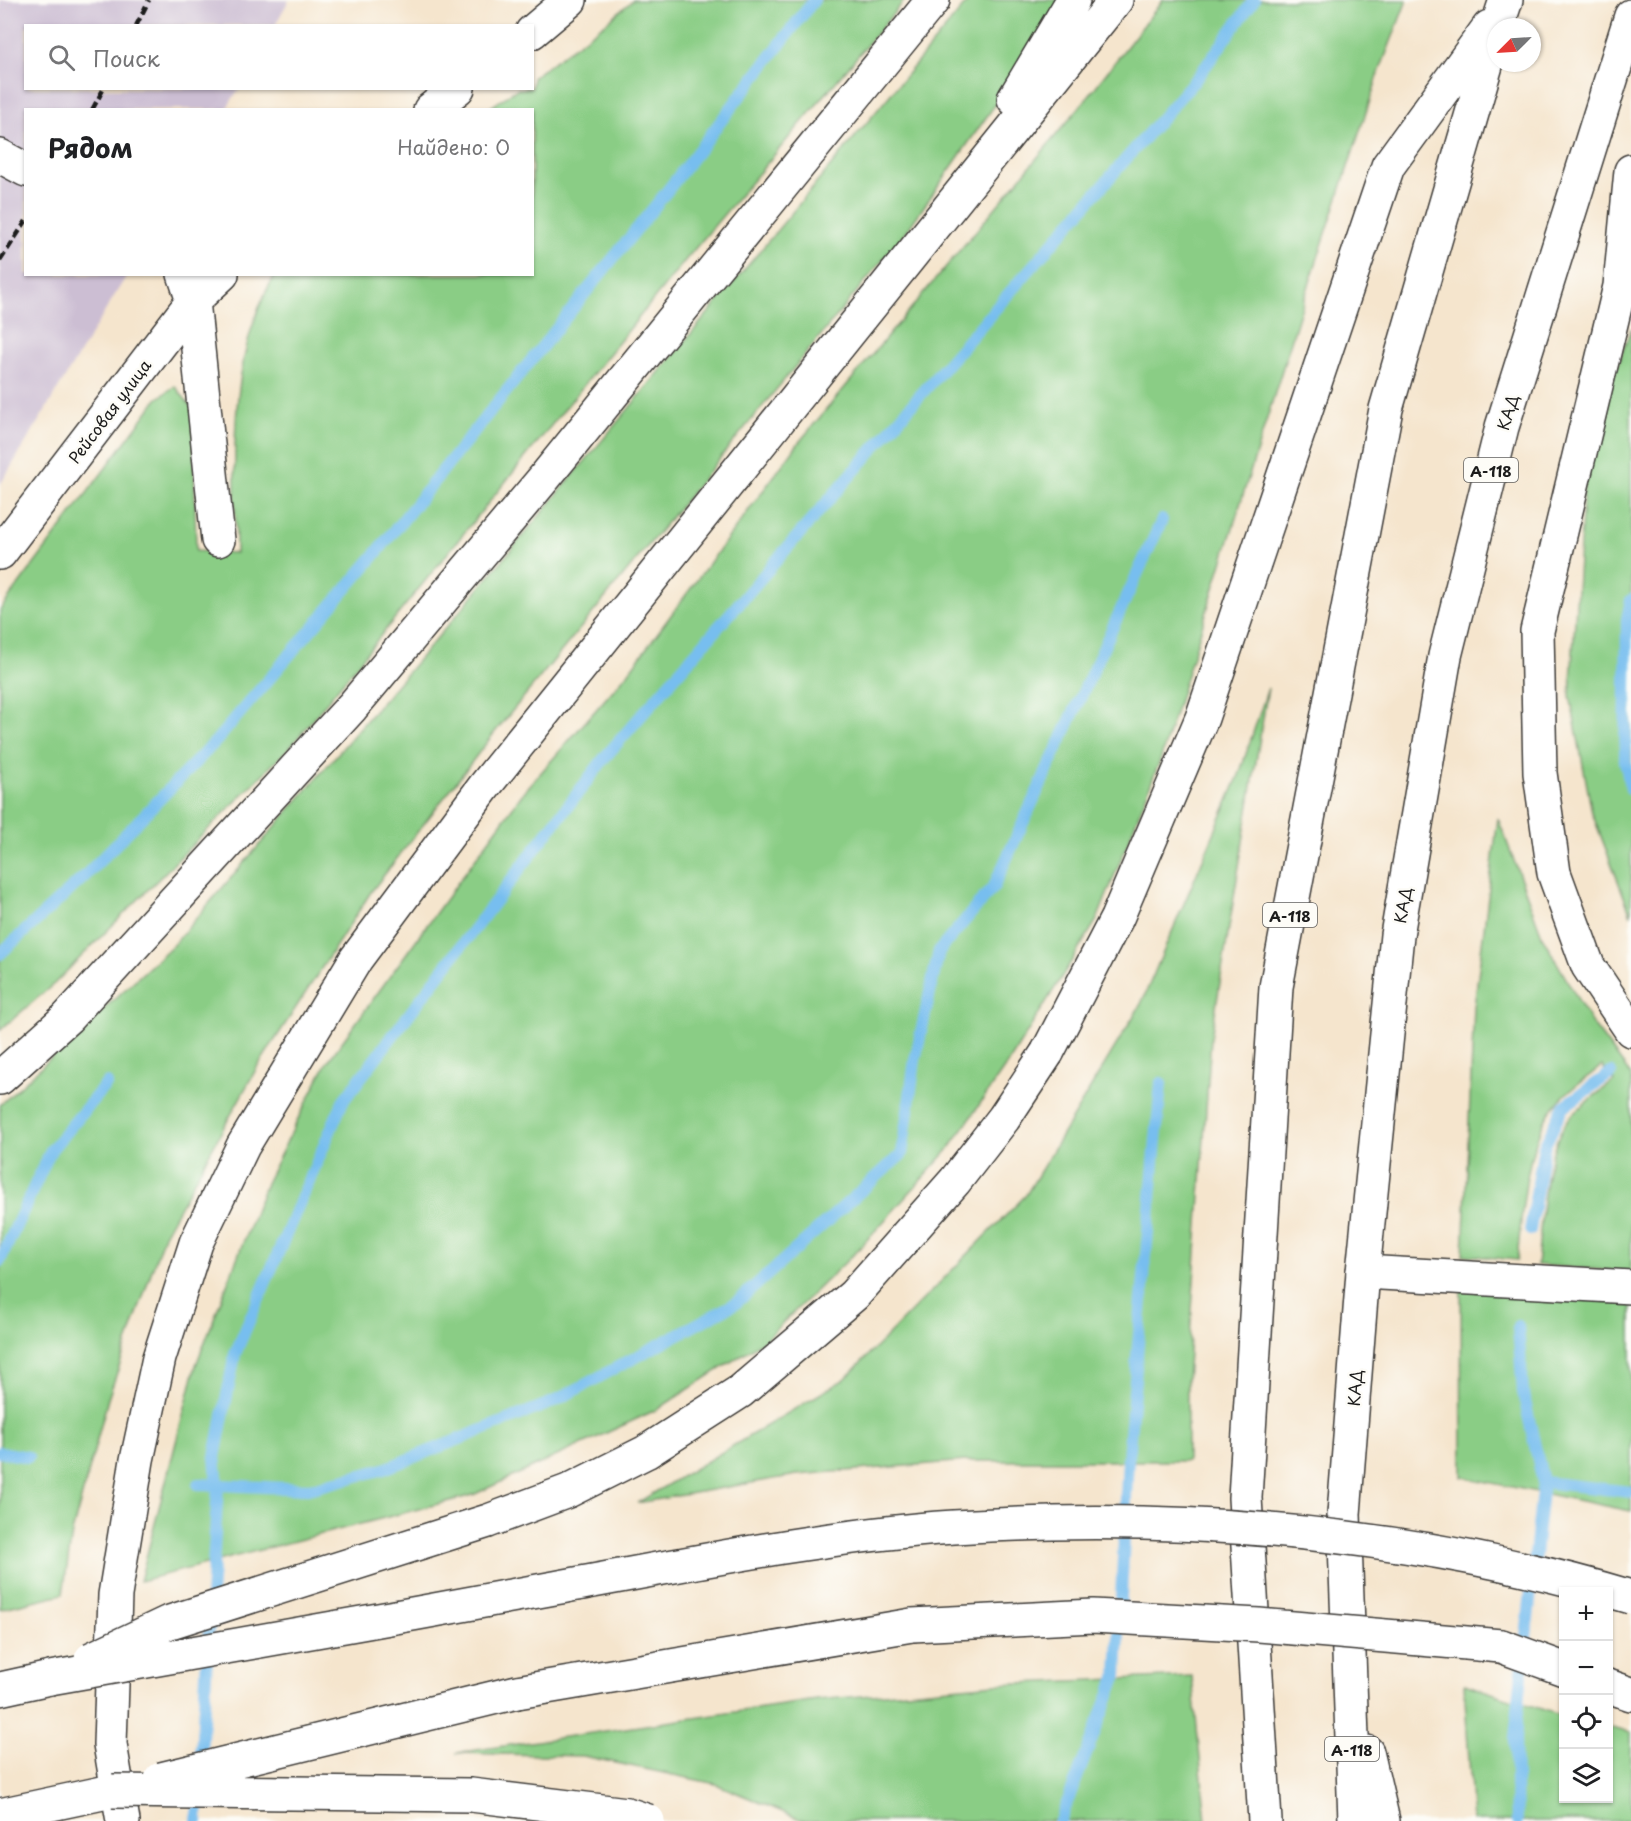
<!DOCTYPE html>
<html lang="ru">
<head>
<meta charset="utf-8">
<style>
  :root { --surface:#fff; --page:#f6f6f6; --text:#202124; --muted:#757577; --line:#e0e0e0 }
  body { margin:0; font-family:"Playpen Sans",sans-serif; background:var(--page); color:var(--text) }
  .controls { position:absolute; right:18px; bottom:18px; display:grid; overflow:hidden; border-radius:0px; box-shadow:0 2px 4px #0004 }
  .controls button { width:54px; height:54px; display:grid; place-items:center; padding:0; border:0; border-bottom:2px solid var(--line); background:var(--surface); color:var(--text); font:30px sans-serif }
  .compass { position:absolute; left:1487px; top:18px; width:54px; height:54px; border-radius:50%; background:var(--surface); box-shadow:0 2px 4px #0004; rotate:246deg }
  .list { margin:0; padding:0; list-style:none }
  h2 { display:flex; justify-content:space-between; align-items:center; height:78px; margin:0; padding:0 24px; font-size:26px }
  h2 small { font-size:20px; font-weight:400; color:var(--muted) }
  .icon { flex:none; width:33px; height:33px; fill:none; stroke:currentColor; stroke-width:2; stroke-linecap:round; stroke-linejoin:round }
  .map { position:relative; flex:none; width:1631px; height:1821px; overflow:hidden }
  .search { position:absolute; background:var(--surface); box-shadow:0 2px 4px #0004; left:24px; top:24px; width:510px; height:66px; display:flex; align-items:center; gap:15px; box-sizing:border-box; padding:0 21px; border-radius:0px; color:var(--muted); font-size:22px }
  .panel { position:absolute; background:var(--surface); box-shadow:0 2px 4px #0004; left:24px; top:108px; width:510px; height:168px; border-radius:0px }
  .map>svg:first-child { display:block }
  .industrial { fill:#ccbed3 }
  .grass { fill:#8acd85; stroke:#537450; stroke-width:1.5 }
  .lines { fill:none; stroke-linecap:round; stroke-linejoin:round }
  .stream { stroke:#77beef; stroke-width:12 }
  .minor-casing { stroke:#3d3a37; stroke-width:36 }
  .major-casing { stroke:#3d3a37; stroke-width:36 }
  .highway-casing { stroke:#3d3a37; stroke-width:36 }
  .minor { stroke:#fff; stroke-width:33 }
  .major { stroke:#fff; stroke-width:33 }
  .highway { stroke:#fff; stroke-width:33 }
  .rail { stroke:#1c1c1c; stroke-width:4.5; stroke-dasharray:9 4.5; stroke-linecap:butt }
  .highway-bridge-casing { stroke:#3d3a37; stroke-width:36; stroke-linecap:butt }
  .highway-bridge { stroke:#fff; stroke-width:33 }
  .labels { text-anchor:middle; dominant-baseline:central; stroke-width:5; stroke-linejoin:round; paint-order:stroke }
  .shield { fill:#fdfcf7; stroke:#605f5e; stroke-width:1.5 }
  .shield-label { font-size:15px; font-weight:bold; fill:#1c1c1c }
  .street-label { font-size:16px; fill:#1c1c1c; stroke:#fdfcf7 }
</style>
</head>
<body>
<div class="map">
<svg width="1631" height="1821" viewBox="0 0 1631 1821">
  <rect width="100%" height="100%" fill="#fdfcf7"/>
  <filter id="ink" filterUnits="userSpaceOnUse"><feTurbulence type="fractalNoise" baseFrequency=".0167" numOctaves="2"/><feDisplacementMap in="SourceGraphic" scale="12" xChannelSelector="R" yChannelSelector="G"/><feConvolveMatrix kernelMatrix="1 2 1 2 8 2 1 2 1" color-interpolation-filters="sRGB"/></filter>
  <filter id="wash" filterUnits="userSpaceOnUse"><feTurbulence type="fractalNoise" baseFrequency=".008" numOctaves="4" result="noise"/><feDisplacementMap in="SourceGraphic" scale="24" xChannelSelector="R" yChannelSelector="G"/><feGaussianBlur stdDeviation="1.35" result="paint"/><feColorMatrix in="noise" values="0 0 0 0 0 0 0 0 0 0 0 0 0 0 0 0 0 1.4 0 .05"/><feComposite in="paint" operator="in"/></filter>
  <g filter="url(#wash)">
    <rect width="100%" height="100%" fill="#f5e5cd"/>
    <path class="industrial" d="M0 0H289L275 25 26 26V88L239 89 226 109 26 110V274L127 275 0 485Z"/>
    <path class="grass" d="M633 0H905L688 257 292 745 55 983 0 1030V610L157 399 175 386 193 409 196 551 236 553C235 461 226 357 275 275L532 274V110L488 109 517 89 532 88 533 77 607 22Z
      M969 0H1063L1034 49 909 228 495 732 371 892 258 1066 164 1235 108 1399 72 1533 63 1594 0 1609V1105L175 943 455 617Z
      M1163 0H1407L1380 70 1304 300 1161 758 1097 920 1012 1057 949 1149 857 1251 765 1340 658 1409 473 1495 140 1581 196 1365 266 1183 326 1064 523 793 628 673 800 441 1083 103Z
      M1631 328V915L1592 813 1570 696 1586 454Z
      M1268 688 1211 1038 1187 1381V1461H966L797 1475 637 1503 845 1379 1026 1195 1141 1004 1239 775Z
      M1498 818 1543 938 1591 1022 1631 1075V1272L1537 1265C1542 1221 1542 1151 1571 1116 1583 1103 1600 1092 1614 1081L1602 1066C1585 1079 1566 1091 1553 1108 1525 1144 1522 1216 1517 1260L1463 1255 1474 1007Z
      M1461 1289 1631 1300V1511L1462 1477Z
      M1192 1676 1206 1821H804L716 1784 583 1756 456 1753 817 1700 995 1684Z
      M1464 1684 1563 1716 1564 1798H1608L1609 1727 1631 1733V1821H1473Z"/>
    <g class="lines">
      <path class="stream" d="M1631 600 1627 619 1625 761 1631 789
        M0 954 84 877 216 741 374 556 664 195 814 0
        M1530 1230 1544 1147 1563 1107 1611 1073
        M0 1261 51 1150 107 1083
        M1518 1326 1523 1392 1543 1482
        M0 1452 28 1457
        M198 1484 308 1489 384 1469 553 1402 736 1303 902 1154 915 1060 939 951 994 886 1162 520
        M200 1769 218 1487 215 1457 235 1354 343 1101 606 756 1200 74 1254 0
        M197 1821 199 1792
        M1060 1821 1117 1675 1128 1459 1161 1083
        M1517 1821 1515 1738 1543 1482 1631 1492"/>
    </g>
  </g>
  <g filter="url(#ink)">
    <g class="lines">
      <g class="minor-casing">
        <path id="minor" d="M532 32 570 0
          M430 110 458 88
          M0 156 26 170
          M184 274 193 301 218 540
          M0 553 193 301 222 274
          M1363 1272 1631 1287"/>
      </g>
      <g class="major-casing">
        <path id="major" d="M1014 99 1073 0
          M1631 171 1620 286 1537 631 1540 773 1554 873 1588 966 1631 1030
          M0 1078 67 1018 352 707 545 477 933 0
          M123 1821 110 1744 115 1595 137 1460 159 1358 196 1243 243 1146 356 959 484 787 1116 0"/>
      </g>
      <g class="highway-casing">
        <path id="highway" d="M1497 27 1506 0
          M1047 1053 1117 918 1202 718 1388 166 1489 27
          M1501 1646 1564 1669
          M1608 1686 1631 1694
          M0 1689 50 1678
          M517 1692 912 1625
          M1367 1752 1383 1821
          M0 1815 112 1791
          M1265 1821 1245 1498 1276 987 1386 409 1496 31
          M1355 1821 1344 1514 1363 1272 1397 935 1445 656 1502 427 1631 16"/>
      </g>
      <use href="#minor" class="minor"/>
      <use href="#major" class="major"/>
      <use href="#highway" class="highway"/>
      <path class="rail" d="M136 26 149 0
        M92 110 104 88
        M0 261 26 221"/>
      <g class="highway-bridge-casing">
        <path id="highway-bridge" d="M912 1625 1093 1616 1259 1625 1501 1646
          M91 1659 167 1623 488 1521 568 1491 646 1452 741 1391 854 1295 955 1181 1004 1118 1047 1053
          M50 1678C217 1649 383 1620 549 1589 683 1565 818 1536 954 1527 1181 1513 1413 1532 1631 1597
          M161 1779 517 1692
          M112 1791 471 1795 627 1814 648 1821"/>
      </g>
      <use href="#highway-bridge" class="highway-bridge"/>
    </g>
  </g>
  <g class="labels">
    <g class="shield">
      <rect x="1464" y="458" width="54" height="24" rx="4.5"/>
      <rect x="1263" y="903" width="54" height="24" rx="4.5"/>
      <rect x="1325" y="1737" width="54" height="24" rx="4.5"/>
    </g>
    <g class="shield-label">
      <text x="1491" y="470">А-118</text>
      <text x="1290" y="915">А-118</text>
      <text x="1352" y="1749">А-118</text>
    </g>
    <g class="street-label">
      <text transform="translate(109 411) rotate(-53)">Рейсовая улица</text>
      <text transform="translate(1507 412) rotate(-73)">КАД</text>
      <text transform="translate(1402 905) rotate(-80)">КАД</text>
      <text transform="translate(1354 1388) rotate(-86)">КАД</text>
    </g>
  </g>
</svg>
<div class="controls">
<button>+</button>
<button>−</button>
<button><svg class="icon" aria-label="locate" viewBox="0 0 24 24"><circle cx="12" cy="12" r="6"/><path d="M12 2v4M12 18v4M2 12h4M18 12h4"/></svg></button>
<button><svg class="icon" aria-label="layers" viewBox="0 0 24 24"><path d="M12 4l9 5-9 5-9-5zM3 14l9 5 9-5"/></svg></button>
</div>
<svg class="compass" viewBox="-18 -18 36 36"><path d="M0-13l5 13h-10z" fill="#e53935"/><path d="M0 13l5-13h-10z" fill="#757577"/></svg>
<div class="search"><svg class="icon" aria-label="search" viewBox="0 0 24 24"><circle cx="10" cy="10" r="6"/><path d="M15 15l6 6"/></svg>Поиск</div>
<section class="panel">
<h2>Рядом<small>Найдено: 0</small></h2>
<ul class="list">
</ul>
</section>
</div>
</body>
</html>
